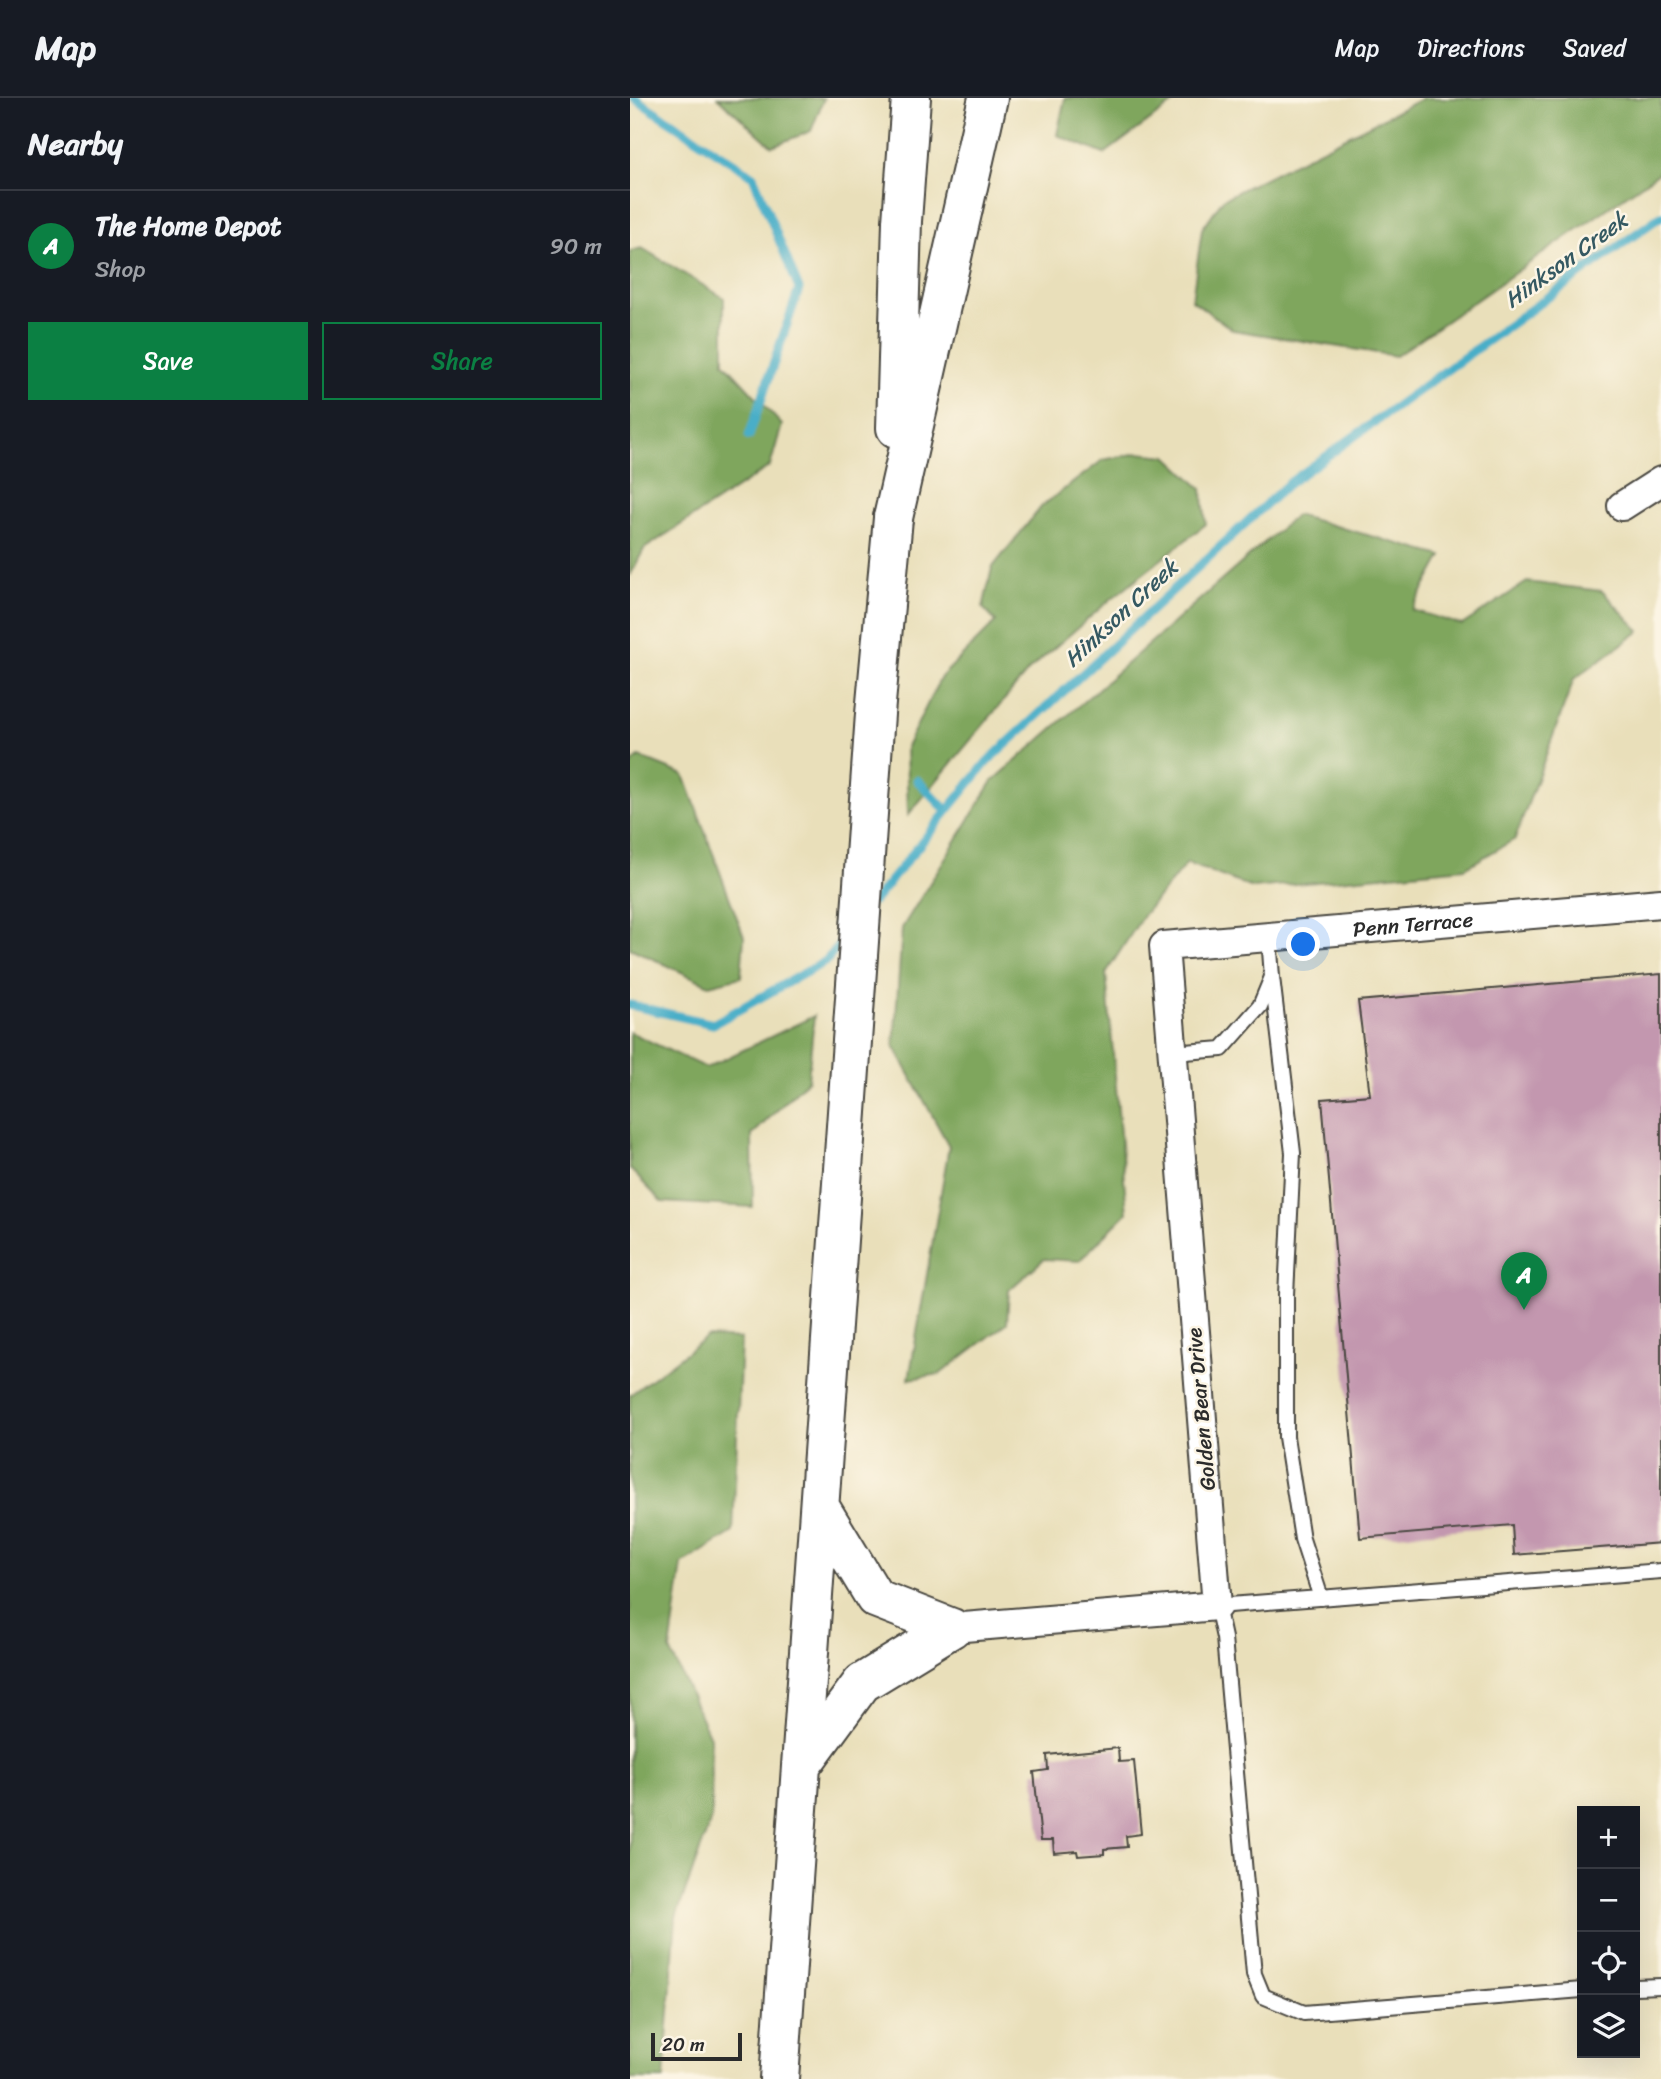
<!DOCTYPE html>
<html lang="en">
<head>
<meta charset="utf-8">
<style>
  :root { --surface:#171b24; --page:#20242c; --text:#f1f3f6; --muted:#9ea1a6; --line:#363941; --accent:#0b8043 }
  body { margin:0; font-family:Sriracha,sans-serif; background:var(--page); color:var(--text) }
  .controls { position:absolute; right:21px; bottom:21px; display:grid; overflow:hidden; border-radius:0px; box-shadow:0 7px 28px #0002 }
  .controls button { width:63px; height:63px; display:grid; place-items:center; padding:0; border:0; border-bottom:2px solid var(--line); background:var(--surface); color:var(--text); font:35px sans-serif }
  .scale { position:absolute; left:21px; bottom:18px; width:91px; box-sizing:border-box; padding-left:7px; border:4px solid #2b2b2b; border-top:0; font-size:19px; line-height:24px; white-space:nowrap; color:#2b2b2b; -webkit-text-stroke:5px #fcf5e5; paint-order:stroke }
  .you { position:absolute; left:674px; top:847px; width:24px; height:24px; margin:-18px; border:5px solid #fff; border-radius:50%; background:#1a73e8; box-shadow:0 0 0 10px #1a73e833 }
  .badge { display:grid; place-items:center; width:46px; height:46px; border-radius:50%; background:var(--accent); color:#fff; font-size:23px; font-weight:700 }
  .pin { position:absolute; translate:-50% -58px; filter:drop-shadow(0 2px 4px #0008) }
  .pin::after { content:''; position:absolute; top:37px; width:24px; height:21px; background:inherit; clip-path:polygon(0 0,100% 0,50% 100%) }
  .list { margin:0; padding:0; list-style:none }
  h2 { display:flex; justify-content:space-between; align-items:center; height:91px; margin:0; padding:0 28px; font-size:30px }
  h2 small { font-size:23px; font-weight:400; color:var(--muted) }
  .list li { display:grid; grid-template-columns:46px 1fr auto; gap:21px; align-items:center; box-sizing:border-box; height:112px; padding:0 28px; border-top:2px solid var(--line) }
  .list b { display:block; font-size:26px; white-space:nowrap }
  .list p { margin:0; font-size:23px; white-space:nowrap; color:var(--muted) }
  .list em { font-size:23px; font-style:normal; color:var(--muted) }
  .actions { display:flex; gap:14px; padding:21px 28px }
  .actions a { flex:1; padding:16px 0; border:2px solid var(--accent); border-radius:0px; text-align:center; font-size:24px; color:var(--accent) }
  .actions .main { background:var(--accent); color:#fff }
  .icon { flex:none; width:38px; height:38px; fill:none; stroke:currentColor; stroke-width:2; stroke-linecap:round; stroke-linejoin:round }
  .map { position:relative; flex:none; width:1031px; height:1981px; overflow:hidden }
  header { display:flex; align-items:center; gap:42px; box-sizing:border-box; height:98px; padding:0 35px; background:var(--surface); border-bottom:2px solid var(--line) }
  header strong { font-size:33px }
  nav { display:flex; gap:38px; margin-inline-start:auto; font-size:24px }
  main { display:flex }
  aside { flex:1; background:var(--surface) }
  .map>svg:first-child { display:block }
  .forest { fill:#7fa65d; stroke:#556844; stroke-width:2 }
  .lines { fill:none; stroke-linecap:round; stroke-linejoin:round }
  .stream { stroke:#48aec8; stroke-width:9 }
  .building { fill:#c397af }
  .service-casing { stroke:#484640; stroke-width:18 }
  .minor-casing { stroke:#484640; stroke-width:32 }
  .trunk-casing { stroke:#484640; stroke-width:42 }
  .motorway-casing { stroke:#484640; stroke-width:42 }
  .service { stroke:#fff; stroke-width:14 }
  .minor { stroke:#fff; stroke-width:28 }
  .trunk { stroke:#fff; stroke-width:38 }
  .motorway { stroke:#fff; stroke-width:38 }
  .labels { text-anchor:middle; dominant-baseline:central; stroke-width:5; stroke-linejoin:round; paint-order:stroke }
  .street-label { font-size:21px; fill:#2b2b2b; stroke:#fcf5e5 }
  .water-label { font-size:23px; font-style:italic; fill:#355962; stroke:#fcf5e5 }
</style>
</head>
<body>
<header>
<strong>Map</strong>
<nav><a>Map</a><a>Directions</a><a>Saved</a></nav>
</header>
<main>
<aside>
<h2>Nearby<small></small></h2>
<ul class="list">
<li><span class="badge">A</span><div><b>The Home Depot</b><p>Shop</p></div><em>90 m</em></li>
</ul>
<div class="actions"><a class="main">Save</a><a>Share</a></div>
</aside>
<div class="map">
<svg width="1031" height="1981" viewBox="0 0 1031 1981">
  <rect width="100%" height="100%" fill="#fcf5e5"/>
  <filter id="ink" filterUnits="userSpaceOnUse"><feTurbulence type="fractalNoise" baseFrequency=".0143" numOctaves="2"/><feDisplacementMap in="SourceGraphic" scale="14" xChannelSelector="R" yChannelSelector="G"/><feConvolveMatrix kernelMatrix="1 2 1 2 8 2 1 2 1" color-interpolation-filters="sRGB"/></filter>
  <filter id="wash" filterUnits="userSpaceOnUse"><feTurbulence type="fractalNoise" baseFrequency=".00686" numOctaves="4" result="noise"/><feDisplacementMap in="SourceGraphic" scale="28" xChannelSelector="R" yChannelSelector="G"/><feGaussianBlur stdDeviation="1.57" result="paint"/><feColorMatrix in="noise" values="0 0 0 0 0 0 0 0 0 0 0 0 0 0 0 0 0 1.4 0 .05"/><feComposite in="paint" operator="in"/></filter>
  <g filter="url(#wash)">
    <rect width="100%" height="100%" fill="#e9dfba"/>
    <path class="forest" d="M88 0H194L181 33 142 48Z
      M435 0H550L474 56 427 37Z
      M793 0H1031V73L766 258 603 232 562 202 572 131 593 101Z
      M12 150 94 200V264L152 327 140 368 14 451 0 478V153Z
      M508 355 537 358 572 391 576 426 481 501 400 571 278 717 276 649 311 579 366 524 353 510 362 470 412 408 473 362Z
      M666 417 812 458 782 512 832 527 897 484 972 493 1010 533 944 581 885 741 835 770 623 790 557 765 514 816 476 875 497 1115 449 1163 414 1161 379 1192 377 1225 310 1276 279 1281 319 1048 264 948 272 830 363 683Z
      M9 659 54 677 114 839 111 879 79 887 0 850V667Z
      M184 918 178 982 122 1037 123 1109 32 1104 0 1071V934L76 970Z
      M77 1239 111 1241 103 1434 52 1466 40 1552 80 1639 82 1719 46 1819 34 1981H0V1297Z"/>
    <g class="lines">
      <path class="stream" d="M4 0 123 78 169 191 119 338
        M287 682 317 713
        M244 803 357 664 658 386 1031 118
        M0 907 83 926 196 863 216 839"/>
    </g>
    <g id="blocks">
      <path class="building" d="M1031 876V1445L884 1457 882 1427 730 1440 692 1001 740 997 728 903Z
        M488 1650 489 1664 504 1663 511 1736 496 1738 497 1749 474 1751V1756L448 1758 447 1753 424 1755 423 1742H411L404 1674 418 1672 417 1657Z"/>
    </g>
  </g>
  <g filter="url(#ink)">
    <use href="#blocks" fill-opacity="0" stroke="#484640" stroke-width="2"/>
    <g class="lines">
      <g class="service-casing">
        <path id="service" d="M642 879 663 1055 656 1197V1339L672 1441 691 1500
          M543 955 592 951 630 908 642 879 639 839
          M1005 1889 1031 1888
          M952 1892 674 1915 633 1898 624 1876 594 1540 587 1508 1031 1473"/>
      </g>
      <g class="minor-casing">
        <g id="minor">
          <path d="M992 408 1031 383"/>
          <path id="s1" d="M322 1530 587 1508 534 848 1031 805"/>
        </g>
      </g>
      <g class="trunk-casing">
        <path id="trunk" d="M190 1409 245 1500 322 1530
          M171 1668 232 1585 322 1530
          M149 1981 245 616 263 420"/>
      </g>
      <g class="motorway-casing">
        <path id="motorway" d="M266 330 272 123 281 0
          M263 420 358 0"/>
      </g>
      <use href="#service" class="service"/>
      <use href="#minor" class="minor"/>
      <use href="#trunk" class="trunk"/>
      <use href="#motorway" class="motorway"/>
    </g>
  </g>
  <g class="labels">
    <g class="street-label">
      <text stroke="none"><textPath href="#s1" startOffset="1178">Penn Terrace</textPath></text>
      <text transform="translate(571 1311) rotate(-95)">Golden Bear Drive</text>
    </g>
    <g class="water-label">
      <text transform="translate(936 162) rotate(-36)">Hinkson Creek</text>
      <text transform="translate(491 515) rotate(-43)">Hinkson Creek</text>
    </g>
  </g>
</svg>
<div class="controls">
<button>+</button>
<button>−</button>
<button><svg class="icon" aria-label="locate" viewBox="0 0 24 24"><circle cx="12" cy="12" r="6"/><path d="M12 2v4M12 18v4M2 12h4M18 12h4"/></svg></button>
<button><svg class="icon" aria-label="layers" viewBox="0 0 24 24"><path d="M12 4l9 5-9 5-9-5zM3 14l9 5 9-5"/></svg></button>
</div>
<div class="scale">20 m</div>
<div class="you"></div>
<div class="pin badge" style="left:894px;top:1212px">A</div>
</div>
</main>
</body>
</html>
